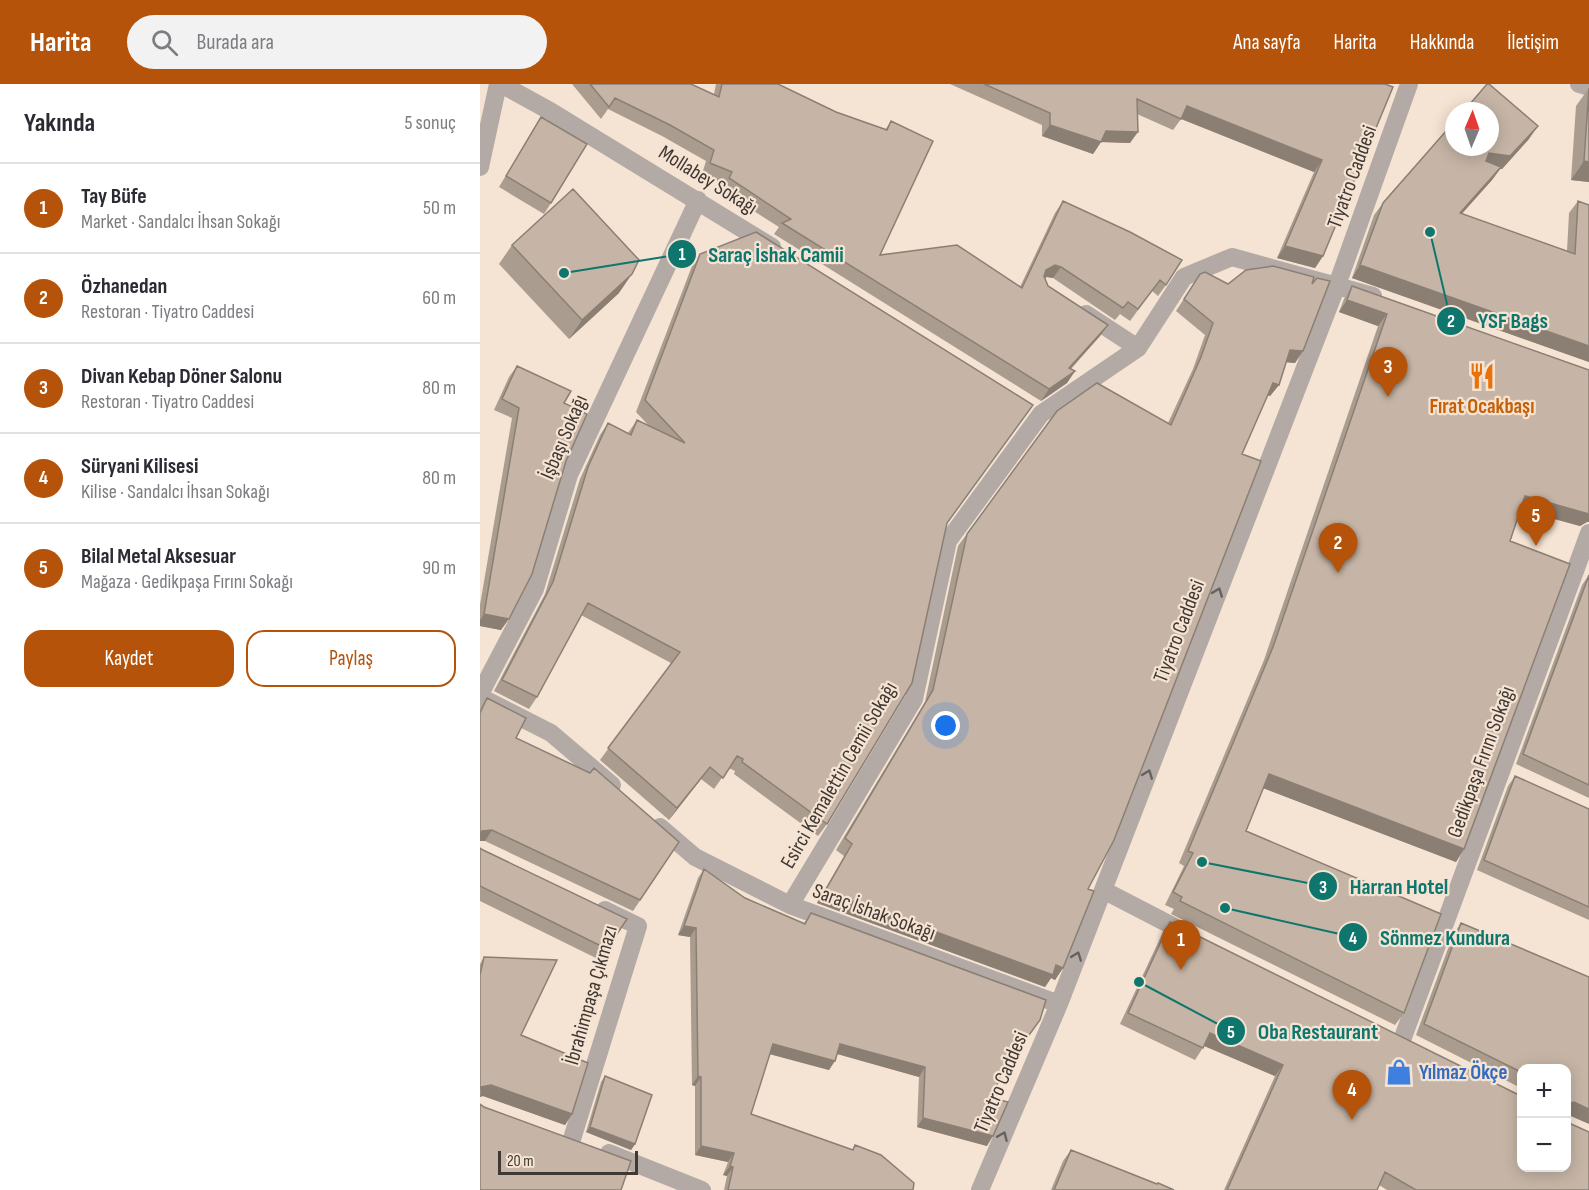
<!DOCTYPE html>
<html lang="tr">
<head>
<meta charset="utf-8">
<style>
  :root { --surface:#fff; --page:#f2f2f3; --text:#2b2b33; --muted:#7c7c81; --line:#e1e1e2; --accent:#b45309 }
  body { margin:0; font-family:"Sofia Sans Condensed",sans-serif; background:var(--page); color:var(--text) }
  .controls { position:absolute; right:18px; bottom:18px; display:grid; overflow:hidden; border-radius:12px; box-shadow:0 3px 15px #0003 }
  .controls button { width:54px; height:54px; display:grid; place-items:center; padding:0; border:0; border-bottom:2px solid var(--line); background:var(--surface); color:var(--text); font:30px sans-serif }
  .compass { position:absolute; left:965px; top:18px; width:54px; height:54px; border-radius:50%; background:var(--surface); box-shadow:0 3px 15px #0003; rotate:2deg }
  .scale { position:absolute; left:18px; bottom:15px; width:140px; box-sizing:border-box; padding-left:6px; border:3px solid #403933; border-top:0; font-size:16px; line-height:21px; white-space:nowrap; color:#403933; -webkit-text-stroke:4px #f5e3d3; paint-order:stroke }
  .you { position:absolute; left:466px; top:642px; width:21px; height:21px; margin:-15px; border:4px solid #fff; border-radius:50%; background:#1a73e8; box-shadow:0 0 0 9px #1a73e833 }
  .badge { display:grid; place-items:center; width:39px; height:39px; border-radius:50%; background:var(--accent); color:#fff; font-size:20px; font-weight:700 }
  .pin { position:absolute; translate:-50% -50px; filter:drop-shadow(0 2px 3px #0008) }
  .pin::after { content:''; position:absolute; top:32px; width:21px; height:18px; background:inherit; clip-path:polygon(0 0,100% 0,50% 100%) }
  .list { margin:0; padding:0; list-style:none }
  h2 { display:flex; justify-content:space-between; align-items:center; height:78px; margin:0; padding:0 24px; font-size:26px }
  h2 small { font-size:20px; font-weight:400; color:var(--muted) }
  .list li { display:grid; grid-template-columns:39px 1fr auto; gap:18px; align-items:center; box-sizing:border-box; height:90px; padding:0 24px; border-top:2px solid var(--line) }
  .list b { display:block; font-size:22px; white-space:nowrap }
  .list p { margin:0; font-size:20px; white-space:nowrap; color:var(--muted) }
  .list em { font-size:20px; font-style:normal; color:var(--muted) }
  .actions { display:flex; gap:12px; padding:18px 24px }
  .actions a { flex:1; padding:14px 0; border:2px solid var(--accent); border-radius:18px; text-align:center; font-size:21px; color:var(--accent) }
  .actions .main { background:var(--accent); color:#fff }
  .icon { flex:none; width:33px; height:33px; fill:none; stroke:currentColor; stroke-width:2; stroke-linecap:round; stroke-linejoin:round }
  .map { position:relative; flex:none; width:1109px; height:1106px; overflow:hidden }
  header { display:flex; align-items:center; gap:36px; box-sizing:border-box; height:84px; padding:0 30px; background:var(--accent); color:#fff }
  header strong { font-size:28px }
  nav { display:flex; gap:33px; margin-inline-start:auto; font-size:21px }
  .search { width:420px; height:54px; background:var(--page); display:flex; align-items:center; gap:15px; box-sizing:border-box; padding:0 21px; border-radius:33px; color:var(--muted); font-size:22px }
  main { display:flex }
  aside { flex:1; background:var(--surface) }
  .map>svg:first-child { display:block }
  .lines { fill:none; stroke-linecap:round; stroke-linejoin:round }
  .minor { stroke:#b3aaa5; stroke-width:18 }
  .wall { fill:#aa9c8f }
  .shaded-wall { fill:#8b7f74 }
  .building { fill:#c6b5a6; stroke:#8b7f74; stroke-width:1.5 }
  .oneway { stroke:#68615b }
  .labels { text-anchor:middle; dominant-baseline:central; stroke-width:4.5; stroke-linejoin:round; paint-order:stroke }
  .street-label { font-size:21px; fill:#403933; stroke:#f5e3d3 }
  .food-label { font-size:21px; font-weight:bold; fill:#c56008; stroke:#f5e3d3 }
  .shop-label { font-size:21px; font-weight:bold; fill:#366cbe; stroke:#f5e3d3; text-anchor:start }
  .leader { fill:none; stroke:#0f766e; stroke-width:2 }
  .callout-dot { fill:#0f766e; stroke:#f5e3d3; stroke-width:2 }
  .mark-label { font-size:18px; text-anchor:middle; font-weight:bold; fill:#fff }
  .callout-label { font-size:22px; text-anchor:middle; font-weight:bold; fill:#0f766e; stroke:#f5e3d3; stroke-width:4.5; stroke-linejoin:round; paint-order:stroke }
</style>
</head>
<body>
<header>
<strong>Harita</strong>
<div class="search"><svg class="icon" aria-label="search" viewBox="0 0 24 24"><circle cx="10" cy="10" r="6"/><path d="M15 15l6 6"/></svg>Burada ara</div>
<nav><a>Ana sayfa</a><a>Harita</a><a>Hakkında</a><a>İletişim</a></nav>
</header>
<main>
<aside>
<h2>Yakında<small>5 sonuç</small></h2>
<ul class="list">
<li><span class="badge">1</span><div><b>Tay Büfe</b><p>Market · Sandalcı İhsan Sokağı</p></div><em>50 m</em></li>
<li><span class="badge">2</span><div><b>Özhanedan</b><p>Restoran · Tiyatro Caddesi</p></div><em>60 m</em></li>
<li><span class="badge">3</span><div><b>Divan Kebap Döner Salonu</b><p>Restoran · Tiyatro Caddesi</p></div><em>80 m</em></li>
<li><span class="badge">4</span><div><b>Süryani Kilisesi</b><p>Kilise · Sandalcı İhsan Sokağı</p></div><em>80 m</em></li>
<li><span class="badge">5</span><div><b>Bilal Metal Aksesuar</b><p>Mağaza · Gedikpaşa Fırını Sokağı</p></div><em>90 m</em></li>
</ul>
<div class="actions"><a class="main">Kaydet</a><a>Paylaş</a></div>
</aside>
<div class="map">
<svg width="1109" height="1106" viewBox="0 0 1109 1106">
  <rect width="100%" height="100%" fill="#f5e3d3"/>
  <g class="lines">
    <path class="minor" d="M21 0 70 27 292 163
      M1099 0 1109 3
      M0 83 18 0
      M606 230 658 264
      M0 610 55 505 89 391 218 116
      M0 613 71 649 132 701
      M180 743 215 773 310 821 579 920
      M623 806 710 851
      M310 821 434 615 468 457 561 330 658 264 704 193 752 173 893 212
      M922 956 1109 449
      M92 1055 158 842 125 826
      M129 1069 222 1106
      M500 1106 579 920 857 201 929 0"/>
  </g>
  <path class="wall" d="M92 0H211L234 10 236 0H298L356 28 405 46 411 37 400 171 540 203 575 129 583 117 686 201 678 212 672 207 650 237 640 230 635 236 573 194 567 193 565 194 568 202 628 241 620 252 591 285 595 287 587 299 561 317 294 150 299 143 241 106 244 100 222 90 226 77 182 52 128 25 121 35Z
    M470 0H905L843 172 835 184 797 174 834 88 701 35 693 46 657 30 650 59 621 58 613 70 562 52V41Z
    M1109 4V98L1091 96 1096 22Z
    M61 33 71 119 64 130 19 103 54 44Z
    M1049 55 1022 85H1020L1012 96 981 130 1087 167 1089 129 1098 117 1109 121V278L872 194 894 131 903 119Z
    M32 161 139 209 89 255 19 180Z
    M220 170 467 440 347 740 338 752 254 690 255 687 249 684 234 705 221 695 189 736 120 676 191 579 101 531 57 613 49 625 14 607 65 510 100 395 120 351 128 339 148 349 157 336 170 343 156 328 212 182Z
    M720 190 748 200H832L823 267 815 279 806 278 799 301 790 312 787 311 762 370 608 805 583 884 575 896 571 894 565 903 337 819 364 772 356 766 445 618 478 462 577 327 688 339 713 285 725 251 696 227Z
    M872 202 1109 286 1107 438 1100 442 1040 426 1030 457 984 765 976 778 783 704 766 747 924 929 915 941 691 830 694 825 685 821 704 782 699 779 784 576 898 242 859 228 864 215Z
    M37 282 84 319 86 377 21 546 0 542V521L32 334 14 326 29 293Z
    M1109 491V714L1036 680 1102 501Z
    M7 614 36 654 199 758 153 827 5 757H0V624Z
    M1035 692 1109 725V836L997 786 1028 702Z
    M0 764 3 766 147 835 120 876 0 817Z
    M224 785 265 814 324 839 331 829 543 960 534 959 512 1014 507 1062 437 1043 439 993 357 970 349 986 289 970 271 1030 372 1066 375 1061 433 1106H244L247 1092 243 1091 248 1078 215 1071V1002L212 1001 210 853 198 851 218 794Z
    M690 838 1109 1106H907L899 1101 897 1106H744L795 992 724 962 715 976 640 940 682 850Z
    M981 839 1086 984H1041V1004L936 951 973 851Z
    M4 873 41 951 92 1030 85 1041 3 1012 0 1013V880Z
    M125 992 155 1060 151 1066 106 1048 121 998Z
    M591 1066 677 1100 694 1106H571L583 1077Z"/>
  <path class="shaded-wall" d="M707 22 842 76 834 88 699 34Z
    M570 41 626 47 658 48 650 59 621 58 613 70 562 52Z
    M1058 42 1049 55 1022 85H1020L1012 96 971 142 1000 82 1009 69Z
    M1104 77 1109 78V98L1091 96Z
    M805 162 843 172 835 184 797 174Z
    M575 181 581 183 573 194 567 193 558 197 566 186Z
    M880 181 1109 262V278L872 194Z
    M152 190 139 209 89 255 102 236Z
    M867 216 907 230 898 242 859 228Z
    M628 241 620 252 581 295 589 284Z
    M810 266 823 267 815 279 802 278Z
    M595 287 587 299 561 317 569 305Z
    M793 299 799 301 790 312 785 310Z
    M1045 412 1109 430V438H1107L1100 442 1036 424Z
    M4 530 29 535 21 546 0 542V536Z
    M230 683 221 695 189 736 197 724Z
    M789 690 984 765 976 778 780 703Z
    M12 746 5 757H0V749L2 747Z
    M345 807 576 881 583 884 575 896 571 894 565 903 337 819Z
    M204 842 216 844 210 853 198 851Z
    M554 945 543 960 531 958 537 949Z
    M730 949 803 981 795 992 722 961Z
    M293 960 355 977 349 986 286 969Z
    M360 960 445 983 439 993 354 969Z
    M218 992 221 993 215 1002 212 1001Z
    M11 1001 92 1030 85 1041 3 1012 0 1013 1 1003Z
    M1094 1018 1109 1025V1040L1086 1030V1022L1087 1020Z
    M443 1034 513 1052 507 1062 437 1043Z
    M110 1043 155 1060 151 1066 106 1048Z
    M221 1062 254 1069 248 1078 215 1071Z
    M250 1082 253 1083 247 1092 243 1091Z"/>
  <path class="building" d="M110 0H211L239 13 242 0H298L356 28 407 46 411 37 453 57 400 171 477 161 542 204 583 117 650 148 702 176 686 201 680 196 658 225 648 218 643 224 581 183 575 181 566 186 564 192 568 202 628 241 589 284 595 287 569 305 302 139 311 135 249 94 252 88 230 79 234 66 190 41 135 14 129 23Z
    M504 0H905L913 3 843 172 805 162 842 76 707 22 701 35 657 15 658 48 626 47 621 58 570 41V29Z
    M1007 0H1009L1058 42 1030 72 1009 69 1006 77 1021 83 980 129 1095 170 1098 117 1109 121V262L880 181 903 119 974 38V63H1010V27H984Z
    M1109 4V78L1104 77Z
    M61 33 107 60 71 119 26 92Z
    M93 105 159 176 152 190 102 236 32 161Z
    M276 148 553 321 467 439 432 599 347 740 262 678 263 675 257 672 243 694 230 683 197 724 128 664 200 568 108 519 57 613 22 596 73 498 108 383 128 339 151 351 157 336 205 359 165 316 220 170Z
    M793 182 834 193 832 200 837 194 850 197 823 267 810 266 799 301 793 299 762 370 781 377 634 756 608 805 614 807 583 884 576 881 573 891 345 807 372 760 365 754 453 606 487 450 577 327 617 299 691 341 721 273 733 239 704 215 720 190 725 188 748 200 766 186Z
    M872 202 1109 286V430L1045 412 1030 457 1090 480 984 765 789 690 766 747 961 830 924 929 700 817 702 813 693 808 713 769 708 767 793 563 907 230 867 216Z
    M37 282 91 307 84 319 107 330 86 377 52 490 29 535 4 530 39 324 22 315Z
    M1109 491V701L1043 670Z
    M7 614 46 634 36 654 110 689 114 684 199 758 160 816 12 746 2 747 0 750V629Z
    M1035 692 1109 725V823L1004 776Z
    M0 764 3 766 147 835 127 865 0 802Z
    M224 785 265 814 325 840 331 829 566 916 560 936 549 951 537 949 512 1014 528 1018 513 1052 443 1034 445 983 360 960 355 977 293 960 271 1030 373 1066 375 1061 401 1071 434 1099 433 1106H248L253 1083 250 1082 254 1069 221 1062V993L218 992 216 844 204 842Z
    M690 838 1041 1012V1083H1086V1037L1089 1039 1109 1048V1106H936L905 1088 897 1106H747L803 981 730 949 723 964 648 929Z
    M981 839 1109 893V1025L1094 1018 1087 1020 1086 1022V984H1041V988L944 940Z
    M4 873 77 876 41 951 108 979 92 1030 11 1001 1 1003 0 1005V891Z
    M125 992 172 1011 155 1060 110 1043Z
    M0 1020 4 1023 151 1077 141 1106H0Z
    M591 1066 677 1100 678 1099 694 1106H574Z"/>
  <defs><path id="oneway-chevron" d="M-2-3.5L2.5 0L-2 3.5" fill="none" stroke-width="1.6" stroke-linecap="round" stroke-linejoin="round" transform="scale(1.5)"/></defs>
  <g class="oneway">
    <use href="#oneway-chevron" transform="translate(738 508) rotate(-69)"/>
    <use href="#oneway-chevron" transform="translate(668 690) rotate(-69)"/>
    <use href="#oneway-chevron" transform="translate(597 872) rotate(-69)"/>
    <use href="#oneway-chevron" transform="translate(523 1052) rotate(-67)"/>
  </g>
  <defs>
    <g id="restaurant-bare" transform="scale(2.07)"><path d="M-5-6h1v4h1v-4h1v4h1v-4h1v5L-1.5 .5V6h-2V.5L-5-1ZM5-6V6H3V1.5H1.5Q1.5-4 5-6Z" fill="#e8710a" stroke="#f5e3d3" stroke-width="2.5" paint-order="stroke"/></g>
    <g id="shop-bare" transform="scale(2.07)"><path d="M-5-2.5h2.3a2.7 3.5 0 0 1 5.4 0H5L5.5 6h-11ZM-1.5-2.5h3a1.5 2.3 0 0 0-3 0Z" fill="#3f7fe0" stroke="#f5e3d3" stroke-width="2.5" paint-order="stroke"/></g>
  </defs>
  <g fill-rule="evenodd">
    <use href="#restaurant-bare" x="1002" y="292"/>
    <use href="#shop-bare" x="919" y="988"/>
  </g>
  <g class="labels">
    <g class="street-label">
      <text transform="translate(872 93) rotate(-70)">Tiyatro Caddesi</text>
      <text transform="translate(228 96) rotate(32)">Mollabey Sokağı</text>
      <text transform="translate(84 353) rotate(-67)">İşbaşı Sokağı</text>
      <text transform="translate(699 547) rotate(-69)">Tiyatro Caddesi</text>
      <text transform="translate(1001 678) rotate(-70)">Gedikpaşa Fırını Sokağı</text>
      <text transform="translate(359 691) rotate(-60)">Esirci Kemalettin Cemii Sokağı</text>
      <text transform="translate(394 828) rotate(20)">Saraç İshak Sokağı</text>
      <text transform="translate(111 911) rotate(-74)">İbrahimpaşa Çıkmazı</text>
      <text transform="translate(521 998) rotate(-67)">Tiyatro Caddesi</text>
    </g>
    <g class="food-label">
      <text x="1002" y="322">Fırat Ocakbaşı</text>
    </g>
    <g class="shop-label">
      <text x="939" y="988">Yılmaz Ökçe</text>
    </g>
  </g>
  <path class="leader" d="M84 189L202 170M950 148L971 237M722 778L843 802M745 824L873 853M659 898L751 947"/>
  <g class="callout-dot">
    <circle cx="84" cy="189" r="6"/>
    <circle cx="950" cy="148" r="6"/>
    <circle cx="722" cy="778" r="6"/>
    <circle cx="745" cy="824" r="6"/>
    <circle cx="659" cy="898" r="6"/>
    <circle cx="202" cy="170" r="15"/>
    <circle cx="971" cy="237" r="15"/>
    <circle cx="843" cy="802" r="15"/>
    <circle cx="873" cy="853" r="15"/>
    <circle cx="751" cy="947" r="15"/>
  </g>
  <g class="mark-label">
    <text x="202" y="176">1</text>
    <text x="971" y="243">2</text>
    <text x="843" y="809">3</text>
    <text x="873" y="860">4</text>
    <text x="751" y="954">5</text>
  </g>
  <g class="callout-label">
    <text x="296" y="178">Saraç İshak Camii</text>
    <text x="1033" y="244">YSF Bags</text>
    <text x="919" y="810">Harran Hotel</text>
    <text x="965" y="861">Sönmez Kundura</text>
    <text x="838" y="955">Oba Restaurant</text>
  </g>
</svg>
<div class="controls">
<button>+</button>
<button>−</button>
</div>
<svg class="compass" viewBox="-18 -18 36 36"><path d="M0-13l5 13h-10z" fill="#e53935"/><path d="M0 13l5-13h-10z" fill="#7c7c81"/></svg>
<div class="scale">20 m</div>
<div class="you"></div>
<div class="pin badge" style="left:701px;top:886px">1</div>
<div class="pin badge" style="left:858px;top:489px">2</div>
<div class="pin badge" style="left:908px;top:313px">3</div>
<div class="pin badge" style="left:872px;top:1036px">4</div>
<div class="pin badge" style="left:1056px;top:462px">5</div>
</div>
</main>
</body>
</html>
